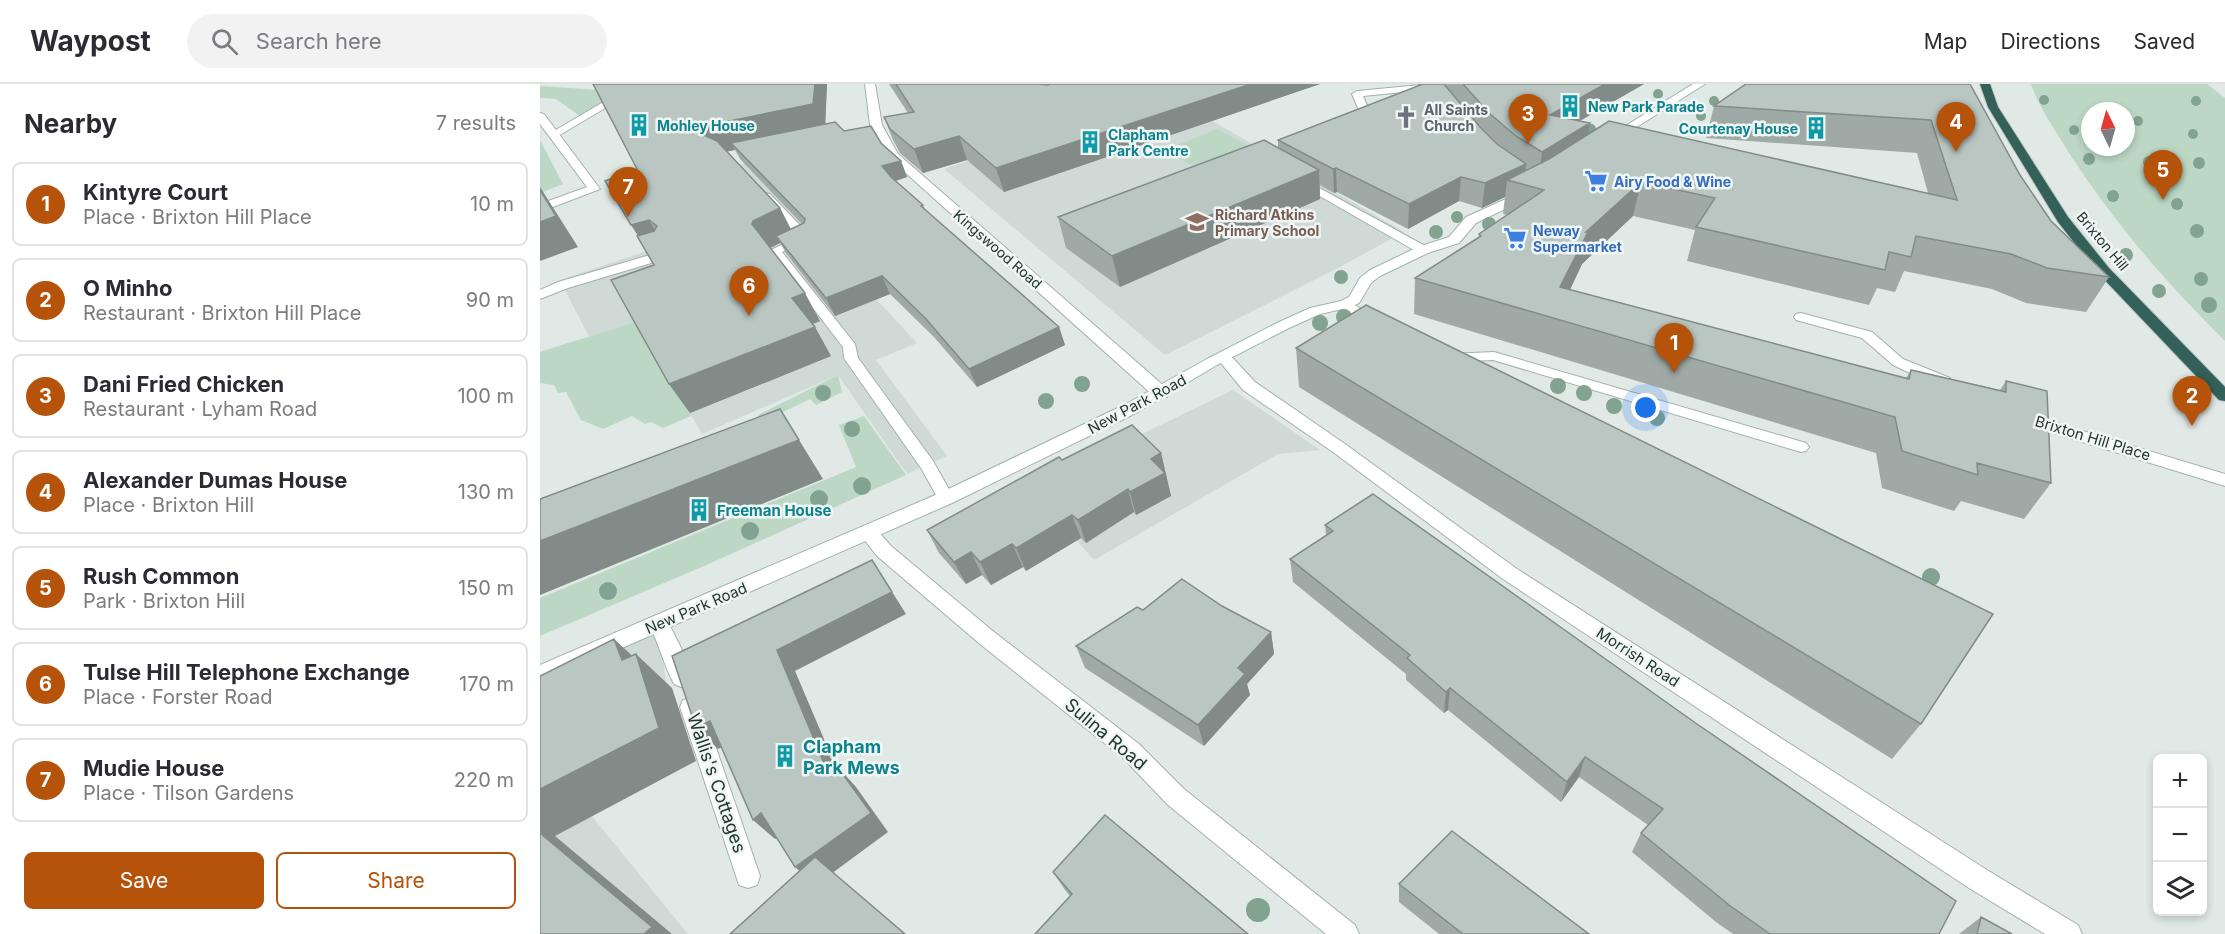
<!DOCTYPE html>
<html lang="en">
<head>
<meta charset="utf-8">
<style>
  :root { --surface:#fff; --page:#f2f2f3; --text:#2b2b33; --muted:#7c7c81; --line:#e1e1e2; --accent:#b45309 }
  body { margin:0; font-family:Inter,sans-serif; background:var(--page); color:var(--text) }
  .controls { position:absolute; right:18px; bottom:18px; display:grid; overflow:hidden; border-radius:9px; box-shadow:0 3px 9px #0003 }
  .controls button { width:54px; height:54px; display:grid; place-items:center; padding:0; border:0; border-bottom:2px solid var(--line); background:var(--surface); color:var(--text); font:30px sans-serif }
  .compass { position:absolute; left:1541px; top:18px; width:54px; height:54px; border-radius:50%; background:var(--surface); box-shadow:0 3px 9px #0003; rotate:355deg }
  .you { position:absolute; left:1106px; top:324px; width:21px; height:21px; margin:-15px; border:4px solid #fff; border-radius:50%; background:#1a73e8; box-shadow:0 0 0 9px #1a73e833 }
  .badge { display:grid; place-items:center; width:39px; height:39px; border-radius:50%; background:var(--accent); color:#fff; font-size:20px; font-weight:700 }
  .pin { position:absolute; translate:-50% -50px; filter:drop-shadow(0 2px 3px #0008) }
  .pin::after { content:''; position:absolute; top:32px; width:21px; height:18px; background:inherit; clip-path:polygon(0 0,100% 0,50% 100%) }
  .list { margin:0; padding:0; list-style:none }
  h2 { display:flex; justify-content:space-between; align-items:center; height:78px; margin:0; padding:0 24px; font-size:26px }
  h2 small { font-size:20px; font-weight:400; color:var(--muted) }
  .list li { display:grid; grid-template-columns:39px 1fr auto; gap:18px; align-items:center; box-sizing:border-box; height:84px; margin:0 12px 12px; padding:0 12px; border:2px solid var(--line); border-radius:9px }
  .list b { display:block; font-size:22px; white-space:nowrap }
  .list p { margin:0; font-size:20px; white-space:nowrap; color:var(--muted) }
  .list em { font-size:20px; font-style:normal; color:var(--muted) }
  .actions { display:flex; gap:12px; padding:18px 24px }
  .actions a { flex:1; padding:14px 0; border:2px solid var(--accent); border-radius:9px; text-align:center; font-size:21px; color:var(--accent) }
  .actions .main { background:var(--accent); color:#fff }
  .icon { flex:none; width:33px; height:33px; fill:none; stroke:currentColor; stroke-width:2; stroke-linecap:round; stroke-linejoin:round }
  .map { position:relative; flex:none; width:1685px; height:850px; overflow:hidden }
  header { display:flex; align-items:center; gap:36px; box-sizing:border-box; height:84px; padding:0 30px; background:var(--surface); border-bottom:2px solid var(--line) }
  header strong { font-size:28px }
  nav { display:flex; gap:33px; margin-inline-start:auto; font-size:21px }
  .search { width:420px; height:54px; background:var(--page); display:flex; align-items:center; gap:15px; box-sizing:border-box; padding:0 21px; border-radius:33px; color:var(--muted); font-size:22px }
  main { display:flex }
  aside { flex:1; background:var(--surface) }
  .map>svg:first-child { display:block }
  .built { fill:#cfd9d5 }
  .green { fill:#bcd8c5; fill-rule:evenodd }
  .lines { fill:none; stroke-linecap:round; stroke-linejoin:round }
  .lane-casing { stroke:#a4b0ad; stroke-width:2 }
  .street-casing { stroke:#a4b0ad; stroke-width:2 }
  .secondary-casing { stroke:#a1b3ae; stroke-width:2 }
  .highway-casing { stroke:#bdc3c2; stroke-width:2 }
  .lane { fill:#fff; fill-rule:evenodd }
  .street { fill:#fff; fill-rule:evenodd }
  .secondary { fill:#fff; fill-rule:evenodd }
  .highway { fill:#336059; fill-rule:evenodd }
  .tree { fill:#81a390 }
  .wall { fill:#9faaa7; fill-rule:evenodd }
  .shaded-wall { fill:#828b88 }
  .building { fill:#b9c6c2; stroke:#828b88; stroke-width:1.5 }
  .labels { text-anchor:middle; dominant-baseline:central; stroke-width:5; stroke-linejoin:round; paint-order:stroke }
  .far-culture-label { font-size:14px; font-weight:bold; fill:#0d838f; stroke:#f0f6f4; text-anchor:start }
  .far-worship-label { font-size:14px; font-weight:bold; fill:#5b616d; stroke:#f0f6f4; text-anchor:start }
  .far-shop-label { font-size:14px; font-weight:bold; fill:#366cbe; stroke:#f0f6f4; text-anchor:start }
  .far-education-label { font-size:14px; font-weight:bold; fill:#785e54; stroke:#f0f6f4; text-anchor:start }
  .far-street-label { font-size:14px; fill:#233733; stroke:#f0f6f4 }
  .street-label { font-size:15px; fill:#233733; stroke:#f0f6f4 }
  .culture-label { font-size:15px; font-weight:bold; fill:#0d838f; stroke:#f0f6f4; text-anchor:start }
  .near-street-label { font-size:18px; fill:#233733; stroke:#f0f6f4 }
  .near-culture-label { font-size:18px; font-weight:bold; fill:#0d838f; stroke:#f0f6f4; text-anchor:start }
</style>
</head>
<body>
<header>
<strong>Waypost</strong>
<div class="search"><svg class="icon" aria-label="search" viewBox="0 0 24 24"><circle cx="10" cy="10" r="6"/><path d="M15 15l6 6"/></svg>Search here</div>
<nav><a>Map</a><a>Directions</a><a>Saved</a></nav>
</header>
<main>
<aside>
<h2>Nearby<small>7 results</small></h2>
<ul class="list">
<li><span class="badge">1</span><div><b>Kintyre Court</b><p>Place · Brixton Hill Place</p></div><em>10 m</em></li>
<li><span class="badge">2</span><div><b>O Minho</b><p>Restaurant · Brixton Hill Place</p></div><em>90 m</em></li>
<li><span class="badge">3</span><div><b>Dani Fried Chicken</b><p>Restaurant · Lyham Road</p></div><em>100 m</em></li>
<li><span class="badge">4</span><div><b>Alexander Dumas House</b><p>Place · Brixton Hill</p></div><em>130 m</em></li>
<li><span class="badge">5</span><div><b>Rush Common</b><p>Park · Brixton Hill</p></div><em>150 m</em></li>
<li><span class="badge">6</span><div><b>Tulse Hill Telephone Exchange</b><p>Place · Forster Road</p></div><em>170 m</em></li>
<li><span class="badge">7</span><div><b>Mudie House</b><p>Place · Tilson Gardens</p></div><em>220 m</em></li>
</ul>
<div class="actions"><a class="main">Save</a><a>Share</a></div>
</aside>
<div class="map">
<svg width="1685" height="850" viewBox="0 0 1685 850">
  <rect width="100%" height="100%" fill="#e0e9e6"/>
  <path class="built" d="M626 10 864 148 796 185 625 271 404 85Z
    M209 78 377 259 336 276 407 372 367 390 298 291 162 350 128 293 50 255 20 196 140 156 186 83Z
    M693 306 780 366 738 370 554 476 490 404Z
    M119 540 131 642 20 693 148 850H0V592Z"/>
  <path class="green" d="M1491 0H1667L1685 14V257C1625 198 1571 135 1526 64 1512 41 1500 25 1491 0ZM1550 27H1586V63H1550Z
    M0 2 60 6 92 3 40 32 16 15 0 14Z
    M677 45 709 62 656 84 625 66Z
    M0 56 23 100 0 109Z
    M98 237 151 332 123 344 111 338 105 340 92 332 63 345 41 336 26 308 18 309 14 301 0 299V268C32 257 65 249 98 237Z
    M298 291 302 308 276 321 270 315 233 333 228 346 218 331Z
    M324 332 366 391 171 479 0 552V514L316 383 299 341Z"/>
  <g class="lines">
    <g class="lane-casing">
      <path id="lane" d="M94 0H106L18 52 9 50Z
        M891 0 896 3 894 5 823 12 828 24 823 27 818 24 812 10 817 7Z
        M761 94 887 163 889 166 887 169H879L757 99V95Z
        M226 109 230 110 272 154 242 168 315 260 318 274 393 377 414 414 412 418H400L381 384 304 274 303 263 229 167 258 153 222 114 220 112Z
        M127 166 133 170 131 173 28 204 0 215V206L18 198Z
        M806 216 840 236 842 239 840 242H830L801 223 799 220 801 217Z
        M954 268 1266 359 1269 363 1266 367 1261 368 953 276 909 278 902 274 909 270Z"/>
    </g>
    <g class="street-casing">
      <path id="street" d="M325 0H335L342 41 358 70 607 287 627 305 629 309 627 313H615L349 74 330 41Z
        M0 29 4 30 60 105 0 128V120L47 103 0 40Z
        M1261 229 1332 248 1363 275 1410 294 1412 298 1404 303 1398 302 1353 281 1322 254 1256 236 1254 233 1256 230Z
        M684 268 689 270 715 298 805 360 977 485 1447 786 1538 841 1542 850H1505L1429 804 963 495 793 368 703 306 676 273Z
        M1487 330 1685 390V402L1481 339 1479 335 1481 331Z
        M328 442 335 444 351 462 454 548 599 660 644 705 815 841 819 850H786L628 721 583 674 440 560 337 472 319 449 321 444Z
        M119 532 126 534 141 564 152 594 148 600 141 603 134 600C124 581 119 560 109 540L112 534Z
        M151 614 159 616 162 623 220 792 217 801 208 804 199 801 196 792 140 623 143 616Z"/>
    </g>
    <g class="secondary-casing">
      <path id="secondary" d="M1153 0H1165L1076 56H1068L1066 54Z
        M986 106 990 107 992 110 990 113 936 139 919 159 888 169 840 192 831 199 819 219 811 223 780 230 749 244 677 281 598 328 412 419 0 600V581L400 409 586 320 667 275 739 238 770 224 801 217 809 213 820 194 830 186 878 163 909 153 926 133Z"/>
    </g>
    <g class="highway-casing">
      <path id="highway" d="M1440 0H1450L1458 23 1528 133 1569 184 1685 303V317L1679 316 1559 190 1518 138 1448 23Z"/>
    </g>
    <use href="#lane" class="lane"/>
    <use href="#street" class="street"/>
    <use href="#secondary" class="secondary"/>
    <use href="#highway" class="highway"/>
  </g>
  <g class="tree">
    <circle cx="1118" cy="10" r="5"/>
    <circle cx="1504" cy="16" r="5"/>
    <circle cx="1174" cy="17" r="5"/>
    <circle cx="1656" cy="17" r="5"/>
    <circle cx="1161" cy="32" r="5"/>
    <circle cx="1598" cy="37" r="5"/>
    <circle cx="1051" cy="45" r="5"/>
    <circle cx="1534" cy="46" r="5"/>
    <circle cx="1653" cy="50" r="5"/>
    <circle cx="1549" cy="75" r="6"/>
    <circle cx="1609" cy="78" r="6"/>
    <circle cx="1659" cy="79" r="6"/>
    <circle cx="1573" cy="112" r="6"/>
    <circle cx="1637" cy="120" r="6"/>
    <circle cx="917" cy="133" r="6"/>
    <circle cx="949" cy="140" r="7"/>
    <circle cx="1657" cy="147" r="7"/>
    <circle cx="896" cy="148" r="7"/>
    <circle cx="1586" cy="171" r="7"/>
    <circle cx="801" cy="193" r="7"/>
    <circle cx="1661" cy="195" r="7"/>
    <circle cx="1619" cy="207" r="7"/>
    <circle cx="1669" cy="221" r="8"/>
    <circle cx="804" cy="233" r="8"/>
    <circle cx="780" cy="239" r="8"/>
    <circle cx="542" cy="300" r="8"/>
    <circle cx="1018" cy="302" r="8"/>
    <circle cx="283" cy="309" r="8"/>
    <circle cx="1044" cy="309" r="8"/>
    <circle cx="506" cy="317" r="8"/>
    <circle cx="1074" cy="322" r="8"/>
    <circle cx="1117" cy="334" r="8"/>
    <circle cx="312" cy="345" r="8"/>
    <circle cx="322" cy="402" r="9"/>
    <circle cx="279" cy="415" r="9"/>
    <circle cx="210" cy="447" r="9"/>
    <circle cx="1391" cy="493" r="9"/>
    <circle cx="68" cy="507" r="9"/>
    <circle cx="718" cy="826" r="12"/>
  </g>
  <path class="wall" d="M53 0H287L285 40 341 59 361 77 367 93 356 97 383 121 385 126 519 243 525 261 437 303 394 253 350 210 295 232 246 169 240 159 230 164 280 237 273 240 291 272 150 329 129 300 114 181 98 152 97 85ZM195 66 200 75 262 140 251 145 240 124 187 67Z
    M349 0H498L508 1V0H780L464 108 427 76 383 89 360 69 353 56 344 33 368 29Z
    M878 0H1104L1040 37 1048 50 1388 109 1377 69 1166 54 1174 22 1430 0 1480 91 1511 137 1569 193 1546 228 1486 219 1452 205 1364 187 1355 208 1337 204 1329 221 1147 177 1155 146 1093 132 1042 180 1030 206 1366 294 1371 286 1460 306 1466 297 1511 399 1484 435 1421 417 1414 427 1342 404 1336 369 874 230 875 194 939 153V150L967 131 963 130 965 113 942 124 919 117 868 145 797 108 794 109 780 101V115L580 203 526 164 518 133 738 64V56L878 2Z
    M756 264 1381 640 1352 675 759 303Z
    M621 369 631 412 596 431 594 428 546 459 541 454 486 487 483 483 451 501 442 491 426 500 399 469 387 446 522 376Z
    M785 441 1399 850H1193L1176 838 1092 768 1101 749 1108 741 1039 693 1021 718 908 626 904 629 866 596V590L753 498 750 475 786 451Z
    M682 522 731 548 734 570 707 600 710 611 664 662 545 584 536 562 603 526Z
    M513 788 708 850 530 812 525 806Z
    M859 800 1049 850H899L859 818Z
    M1441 833 1472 850H1419Z"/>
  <path class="shaded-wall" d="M275 0H287L285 46 191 59 195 66 180 69 157 48 165 42Z
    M711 0H780L464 108 456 84Z
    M1065 0H1104L1006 56 1010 31Z
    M1050 39 1046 65 999 95 1002 68Z
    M419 52 427 76 383 89 374 65Z
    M361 77 367 93 348 99 342 82Z
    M986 80 984 100 967 96 965 113 942 124 945 99Z
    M796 84 797 108 794 109 793 85Z
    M779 86 780 115 580 203 572 172Z
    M921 93 919 117 868 145 869 120Z
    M1101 98 1093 132 1042 180 1016 235 1020 203 1046 148Z
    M0 103 38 163 0 177Z
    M240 124 254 152H236L240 159 228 165 212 140 213 137Z
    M109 136 126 164 109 169 91 141Z
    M342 192 350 210 295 232 286 214Z
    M265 209 280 237 267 242 252 214Z
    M275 243 291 272 150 329 129 300Z
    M519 243 525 261 437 303 429 285Z
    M240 325 283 395 0 511V457Z
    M621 369 631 412 596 431 590 408 611 375Z
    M588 405 594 428 546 459 538 436Z
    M532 431 541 454 486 487 476 464Z
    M472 460 483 483 451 501 440 478Z
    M431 468 442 491 426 500 414 478Z
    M332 476 366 530 255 587 307 709 288 689 237 566Z
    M731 548 734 570 707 600 710 611 664 662 658 641 698 584Z
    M74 555 99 578 96 570 132 604 156 677 15 752 132 850H104L0 749V705L82 576Z
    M910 604 908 626 904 629 906 608Z
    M170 637 192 658 178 665 156 644Z
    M1045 673 1039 693 1021 718 1027 698Z
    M297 682 316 703 348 748 276 801 255 783Z
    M221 729 242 749 235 755 213 736Z"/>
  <path class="building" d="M53 0H275L273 20 165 42 157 48 177 57 240 124 213 137 212 140 265 209 252 214 275 243 129 300 71 196 114 181 97 152 114 147 117 142 109 136 91 141 65 97 97 85Z
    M356 0H498L508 1 509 0H711L456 84 419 52 374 65 350 45 344 33 374 28Z
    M883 0H904L940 43 957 60 986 80 945 99 921 93 869 120 796 84 793 85 738 56Z
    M923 0H1065L1010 31 1050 39 1002 68 976 52 949 29Z
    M1206 0H1430L1480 91 1511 137 1569 193 1507 184 1471 170 1376 152 1371 173 1349 168 1345 186 1156 143 1175 114 1101 98 1046 148H1048L1020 203 1369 295 1371 286 1466 308V297L1507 307 1511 399 1437 379 1438 391 1362 367 1355 333 875 194 941 152 939 150 1004 106 967 96 1009 75 1069 37 1417 116 1391 36 1174 22Z
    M295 38 304 47 331 42 341 59 361 77 342 82 351 93 383 121 381 122 519 243 429 285 386 235 342 192 286 214 236 152 264 139 265 135 191 59Z
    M724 56 779 86 572 172 518 133Z
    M0 106 16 132 0 138Z
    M826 221 1453 530 1381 640 756 264Z
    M240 325 259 356 0 457V415Z
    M592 341 621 369 611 375 625 389 590 408 588 405 538 436 532 431 476 464 472 460 440 478 431 468 414 478 387 446 519 373 522 376Z
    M833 410 1157 640 1416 817 1399 850H1230L1189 821 1101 749 1123 725 1045 673 1027 698 910 604 906 608 867 574 870 571 750 475 793 447 785 441Z
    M332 476 352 508 237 566 288 689 297 682 331 729 255 783 221 729 213 736 170 637 156 644 132 572Z
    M642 495 682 522 731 548 698 584 705 590 658 641 536 562 597 523 603 526Z
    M74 555 82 576 96 570 119 644 0 705V592Z
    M565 731 708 850H495L532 810 513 788Z
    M912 747 1049 850H923L859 800Z
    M0 749 112 843 104 850H0Z
    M275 773 365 850H190Z
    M1441 833 1472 850H1437Z"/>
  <defs>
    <g id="building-bare" transform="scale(1.8)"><path d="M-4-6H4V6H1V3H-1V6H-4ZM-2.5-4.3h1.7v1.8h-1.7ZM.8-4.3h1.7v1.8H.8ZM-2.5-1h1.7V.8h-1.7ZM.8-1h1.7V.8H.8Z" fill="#0f9aa8" stroke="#f0f6f4" stroke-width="2.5" paint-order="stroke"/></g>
    <g id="church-bare" transform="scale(1.8)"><path d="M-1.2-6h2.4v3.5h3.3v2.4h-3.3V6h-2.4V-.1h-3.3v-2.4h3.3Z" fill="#6b7280" stroke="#f0f6f4" stroke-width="2.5" paint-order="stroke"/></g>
    <g id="supermarket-bare" transform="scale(1.8)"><path d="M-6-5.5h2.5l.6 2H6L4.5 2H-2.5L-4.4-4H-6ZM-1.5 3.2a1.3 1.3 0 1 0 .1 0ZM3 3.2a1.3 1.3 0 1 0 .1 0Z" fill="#3f7fe0" stroke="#f0f6f4" stroke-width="2.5" paint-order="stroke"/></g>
    <g id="school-bare" transform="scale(1.8)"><path d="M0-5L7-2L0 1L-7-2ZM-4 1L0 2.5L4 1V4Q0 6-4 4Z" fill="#8d6e63" stroke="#f0f6f4" stroke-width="2.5" paint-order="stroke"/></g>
  </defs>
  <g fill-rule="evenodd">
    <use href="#building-bare" x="1030" y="22"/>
    <use href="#church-bare" x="866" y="33"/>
    <use href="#building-bare" x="99" y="41"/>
    <use href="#building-bare" x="1276" y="44"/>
    <use href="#building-bare" x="550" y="58"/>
    <use href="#supermarket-bare" x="1056" y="97"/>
    <use href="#school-bare" x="657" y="138"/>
    <use href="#supermarket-bare" x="975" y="154"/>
    <use href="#building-bare" x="159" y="426"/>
    <use href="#building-bare" x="245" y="672"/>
  </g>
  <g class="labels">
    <g class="far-culture-label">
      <text x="1048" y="22">New Park Parade</text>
      <text x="117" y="41">Mohley House</text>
      <text x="1258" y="44" text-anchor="end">Courtenay House</text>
      <text x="568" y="50">Clapham<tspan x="568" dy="16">Park Centre</tspan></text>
    </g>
    <g class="far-worship-label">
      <text x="884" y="25">All Saints<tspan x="884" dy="16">Church</tspan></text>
    </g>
    <g class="far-shop-label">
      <text x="1074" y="97">Airy Food &amp; Wine</text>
      <text x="993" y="146">Neway<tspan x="993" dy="16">Supermarket</tspan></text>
    </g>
    <g class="far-education-label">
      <text x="675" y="130">Richard Atkins<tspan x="675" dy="16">Primary School</tspan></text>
    </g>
    <g class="far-street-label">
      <text transform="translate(1563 157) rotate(50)">Brixton Hill</text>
      <text transform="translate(458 165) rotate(41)">Kingswood Road</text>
    </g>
    <g class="street-label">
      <text transform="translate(597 320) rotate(-28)">New Park Road</text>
      <text transform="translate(1553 354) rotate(17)">Brixton Hill Place</text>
      <text transform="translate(156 524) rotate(-23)">New Park Road</text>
      <text transform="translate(1098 573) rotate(33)">Morrish Road</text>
    </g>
    <g class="culture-label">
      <text x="177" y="426">Freeman House</text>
    </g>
    <g class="near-street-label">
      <text transform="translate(566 650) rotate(40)">Sulina Road</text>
      <text transform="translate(177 699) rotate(71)">Wallis's Cottages</text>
    </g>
    <g class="near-culture-label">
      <text x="263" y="662">Clapham<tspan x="263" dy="21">Park Mews</tspan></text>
    </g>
  </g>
</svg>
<div class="controls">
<button>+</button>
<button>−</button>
<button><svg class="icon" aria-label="layers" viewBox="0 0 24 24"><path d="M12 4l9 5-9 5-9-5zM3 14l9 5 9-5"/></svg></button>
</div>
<svg class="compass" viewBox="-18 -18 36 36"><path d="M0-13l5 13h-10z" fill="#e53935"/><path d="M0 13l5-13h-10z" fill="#7c7c81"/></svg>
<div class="you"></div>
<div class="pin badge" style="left:1134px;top:289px">1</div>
<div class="pin badge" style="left:1652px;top:342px">2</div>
<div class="pin badge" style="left:988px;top:60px">3</div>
<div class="pin badge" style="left:1416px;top:68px">4</div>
<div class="pin badge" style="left:1623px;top:116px">5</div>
<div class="pin badge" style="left:209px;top:232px">6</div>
<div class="pin badge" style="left:88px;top:133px">7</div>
</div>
</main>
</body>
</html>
